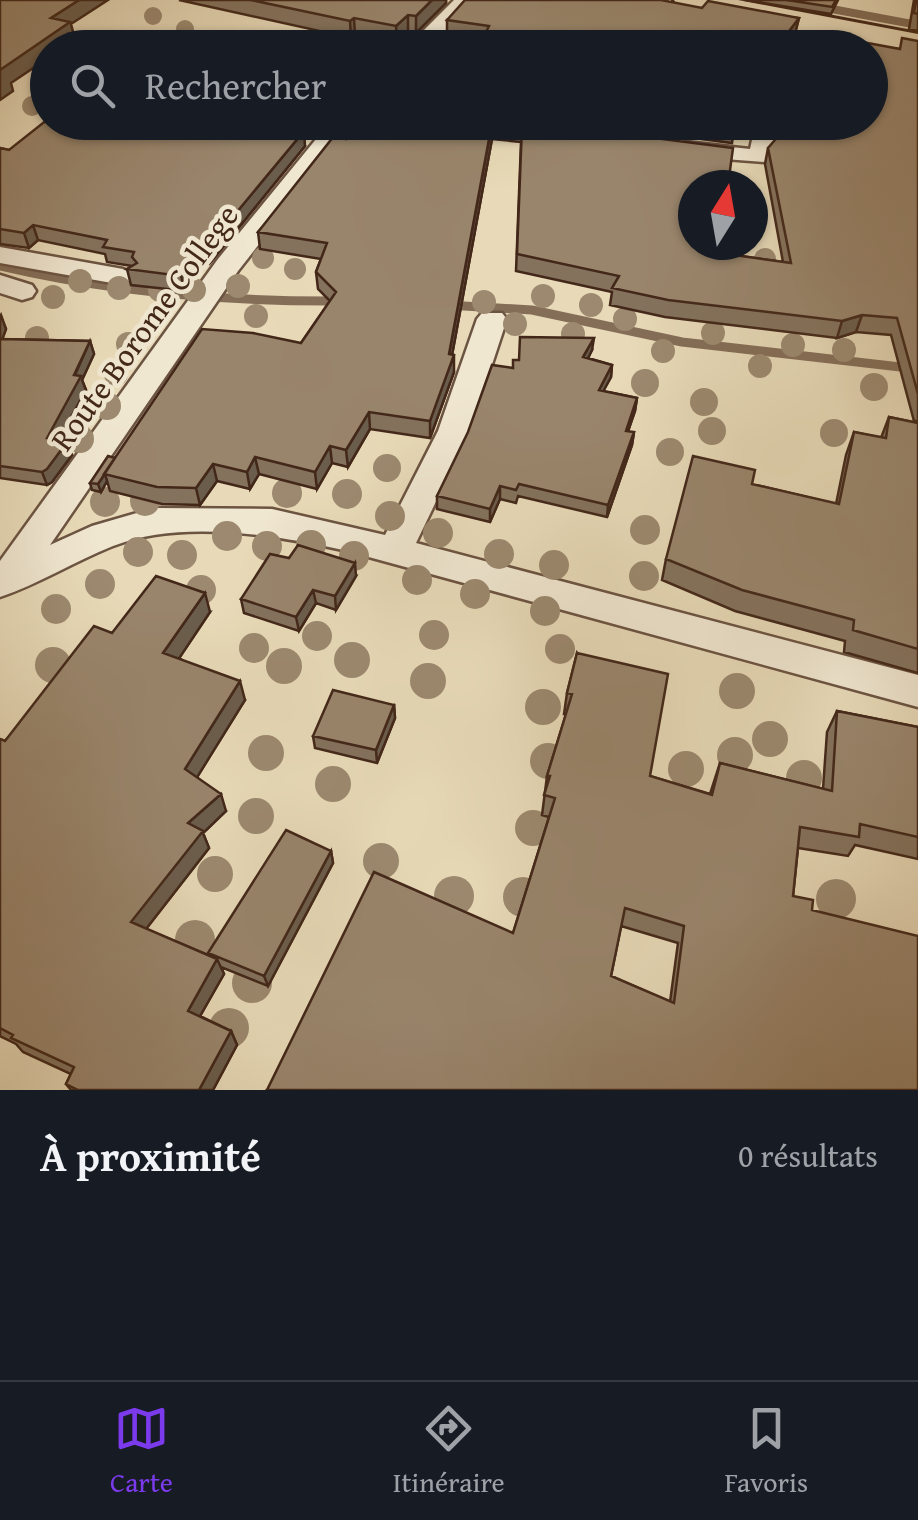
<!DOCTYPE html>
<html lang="fr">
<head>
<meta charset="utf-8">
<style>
  :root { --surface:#171b24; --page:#20242c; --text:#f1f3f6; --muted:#9ea1a6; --line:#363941; --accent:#7c3aed }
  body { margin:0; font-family:"Gentium Book Plus",serif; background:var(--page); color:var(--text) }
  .compass { position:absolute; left:678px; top:170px; width:90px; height:90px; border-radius:50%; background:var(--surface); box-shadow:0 2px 8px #0004; rotate:11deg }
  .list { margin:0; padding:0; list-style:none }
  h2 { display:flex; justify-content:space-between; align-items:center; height:130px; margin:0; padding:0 40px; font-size:42px }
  h2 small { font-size:32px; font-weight:400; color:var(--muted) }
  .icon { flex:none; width:55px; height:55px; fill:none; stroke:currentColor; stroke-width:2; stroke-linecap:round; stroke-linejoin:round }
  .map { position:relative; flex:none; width:918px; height:1090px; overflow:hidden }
  .search { position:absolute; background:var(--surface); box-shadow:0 2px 8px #0004; left:30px; right:30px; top:30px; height:110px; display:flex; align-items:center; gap:25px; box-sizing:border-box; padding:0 35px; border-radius:55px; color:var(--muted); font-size:38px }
  .sheet { height:290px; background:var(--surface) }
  nav { display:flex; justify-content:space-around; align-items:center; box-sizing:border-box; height:140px; border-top:2px solid var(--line); background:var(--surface); font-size:28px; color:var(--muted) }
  nav a { display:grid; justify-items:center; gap:5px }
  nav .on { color:var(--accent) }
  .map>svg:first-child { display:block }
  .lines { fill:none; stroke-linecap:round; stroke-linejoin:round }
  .stream-far1 { stroke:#846e58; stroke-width:8 }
  .stream { stroke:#846e58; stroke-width:9 }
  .minor-casing { stroke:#6c5442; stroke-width:5 }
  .primary-casing { stroke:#43281a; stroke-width:6 }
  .minor { fill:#f0e7d1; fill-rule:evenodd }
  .primary { fill:#e8dab8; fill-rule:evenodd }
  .tree { fill:#9c896f }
  .wall { fill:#84725d; stroke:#43281a; stroke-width:2.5; fill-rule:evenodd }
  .shaded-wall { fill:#6b5d4c; stroke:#43281a; stroke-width:2.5 }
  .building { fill:#99856c; stroke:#43281a; stroke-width:2.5; fill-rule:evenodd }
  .labels { text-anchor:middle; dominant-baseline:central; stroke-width:9; stroke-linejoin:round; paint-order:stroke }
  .street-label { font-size:32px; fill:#43281a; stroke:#f0e7d1 }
</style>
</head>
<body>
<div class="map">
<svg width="918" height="1090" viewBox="0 0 918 1090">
  <rect width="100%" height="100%" fill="#e8dab8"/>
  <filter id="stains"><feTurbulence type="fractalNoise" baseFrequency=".002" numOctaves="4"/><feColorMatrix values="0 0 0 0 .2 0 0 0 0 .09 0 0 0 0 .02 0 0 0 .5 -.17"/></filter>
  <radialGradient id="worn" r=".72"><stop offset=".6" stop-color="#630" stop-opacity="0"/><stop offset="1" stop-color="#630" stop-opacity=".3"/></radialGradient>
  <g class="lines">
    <path class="stream-far1" d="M821 7 918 25"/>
    <path class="stream" d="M0 266C114 293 227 302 344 301
      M447 305 532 310 682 342 918 369"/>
    <g class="minor-casing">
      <path id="minor" d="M454 0H476L430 48H406Z
        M330 122H355L238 271 50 545 92 526 154 508 272 509 385 535 438 431 477 319 482 313H502L507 319 470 431 416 543 918 675V707L343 550C274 535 181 519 113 546 75 561 39 584 0 597V561L218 259Z
        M756 122H780L774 151 765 162 685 156 673 149 685 142 750 149Z
        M0 247 123 269 137 277 123 285 0 263Z
        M0 275 32 285 36 291 32 297 22 300 0 293Z"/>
    </g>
    <g class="primary-casing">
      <path id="primary" d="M674 0H738L918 34V54L689 9 678 7Z"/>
    </g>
    <use href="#minor" class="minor"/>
    <use href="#primary" class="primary"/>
  </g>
  <g class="tree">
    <circle cx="153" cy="16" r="9"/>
    <circle cx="185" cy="29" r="9"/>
    <circle cx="32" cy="106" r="10"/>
    <circle cx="263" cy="258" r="11"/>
    <circle cx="765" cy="259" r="11"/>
    <circle cx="295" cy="269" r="11"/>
    <circle cx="80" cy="281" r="12"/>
    <circle cx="238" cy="286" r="12"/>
    <circle cx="119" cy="288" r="12"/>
    <circle cx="160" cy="290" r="12"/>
    <circle cx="194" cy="290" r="12"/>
    <circle cx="543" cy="296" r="12"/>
    <circle cx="53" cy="297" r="12"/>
    <circle cx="484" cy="302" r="12"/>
    <circle cx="591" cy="305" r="12"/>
    <circle cx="256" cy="316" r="12"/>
    <circle cx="625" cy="319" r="12"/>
    <circle cx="515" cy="324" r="12"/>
    <circle cx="713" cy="333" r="12"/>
    <circle cx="573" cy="334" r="12"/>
    <circle cx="37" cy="338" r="12"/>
    <circle cx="128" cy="344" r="12"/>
    <circle cx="793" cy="345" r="12"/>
    <circle cx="844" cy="350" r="12"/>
    <circle cx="663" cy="351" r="12"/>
    <circle cx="760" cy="366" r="12"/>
    <circle cx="116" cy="374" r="12"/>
    <circle cx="645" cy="383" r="14"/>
    <circle cx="874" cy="387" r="14"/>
    <circle cx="704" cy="402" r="14"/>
    <circle cx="107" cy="406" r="14"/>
    <circle cx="712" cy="431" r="14"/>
    <circle cx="834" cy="433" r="14"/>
    <circle cx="80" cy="439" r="14"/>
    <circle cx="670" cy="452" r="14"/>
    <circle cx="387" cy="468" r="14"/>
    <circle cx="287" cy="493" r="15"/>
    <circle cx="347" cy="494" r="15"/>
    <circle cx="145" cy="501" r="15"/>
    <circle cx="105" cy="502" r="15"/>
    <circle cx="390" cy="516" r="15"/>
    <circle cx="645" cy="530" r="15"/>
    <circle cx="438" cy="533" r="15"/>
    <circle cx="227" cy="536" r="15"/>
    <circle cx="311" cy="545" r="15"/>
    <circle cx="267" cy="546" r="15"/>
    <circle cx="138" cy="552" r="15"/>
    <circle cx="499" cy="554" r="15"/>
    <circle cx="182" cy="555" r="15"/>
    <circle cx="354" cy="556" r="15"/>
    <circle cx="554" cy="565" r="15"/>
    <circle cx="644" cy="576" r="15"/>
    <circle cx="417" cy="580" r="15"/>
    <circle cx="100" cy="584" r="15"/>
    <circle cx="201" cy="590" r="15"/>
    <circle cx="475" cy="594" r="15"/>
    <circle cx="56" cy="609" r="15"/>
    <circle cx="545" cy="611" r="15"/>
    <circle cx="434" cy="635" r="15"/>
    <circle cx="317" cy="636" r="15"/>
    <circle cx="254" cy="648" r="15"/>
    <circle cx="560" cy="649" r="15"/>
    <circle cx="352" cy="660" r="18"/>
    <circle cx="53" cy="665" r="18"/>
    <circle cx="284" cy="666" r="18"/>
    <circle cx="428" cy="681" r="18"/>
    <circle cx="737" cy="691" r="18"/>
    <circle cx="543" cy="707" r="18"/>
    <circle cx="770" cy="739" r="18"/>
    <circle cx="266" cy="753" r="18"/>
    <circle cx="735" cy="755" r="18"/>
    <circle cx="548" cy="761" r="18"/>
    <circle cx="686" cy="769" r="18"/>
    <circle cx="804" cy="778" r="18"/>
    <circle cx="333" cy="784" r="18"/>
    <circle cx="256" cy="816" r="18"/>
    <circle cx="533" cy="828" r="18"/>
    <circle cx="381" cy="861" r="18"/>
    <circle cx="215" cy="874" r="18"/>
    <circle cx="454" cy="896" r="20"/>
    <circle cx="523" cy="897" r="20"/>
    <circle cx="836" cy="899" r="20"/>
    <circle cx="195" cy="940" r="20"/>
    <circle cx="252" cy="983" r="20"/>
    <circle cx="229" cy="1028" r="20"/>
  </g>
  <path class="wall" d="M179 0H446V3L416 33 408 32 397 43 355 35 351 38Z
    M745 0H838L831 14Z
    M914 0H918V31L909 29Z
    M702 8 799 18 794 36 899 49 918 41V421H914L891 335 856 332 837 338 665 317 610 305 612 292 516 271 521 142 492 139 452 355 454 372 430 438 370 429 348 467 332 463 317 489 259 474 250 489 217 481 200 505 162 504 110 491 107 481 101 492 92 490 90 483 115 458 301 343 330 301 318 289 316 272 321 259 260 249 258 232 360 122H529L720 253 783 262 765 164 768 148 870 48H478L482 40 447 35V20Z
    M574 122H735L732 143Z
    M270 124 305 146 210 263 200 262 185 291 131 285 127 269 132 266 107 262 105 254 38 240 29 248 0 244V148L9 150Z
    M0 315 6 329 2 339 90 341 94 354 82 380 86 390 58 440 72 455 52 482 47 485 0 478Z
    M592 350 588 358 612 365 611 377 603 391 637 398 635 411 628 431 634 432 632 445 607 517 518 496 516 503 500 499 490 522 437 509V496L519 360Z
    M889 417 918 423V673L844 652 845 641 735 611 662 580 666 559 752 484 836 504 846 455 854 432 881 438Z
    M356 576 336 610 316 603 299 631 244 613 241 599Z
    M210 612 179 658 245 700 197 777 226 811 203 833 209 848 146 929 208 955 331 851 333 863 268 986 221 967 224 974 200 1016 231 1031 237 1045 213 1090H71L66 1084 71 1074 23 1052 16 1044 0 1036V739L5 741 112 633Z
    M577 653 650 776 710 794 720 763 823 789 827 732 837 711 918 727V859L855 845 848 856 798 848 793 896 812 910 918 1090H267L513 933 549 817 542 815 547 776 566 714H564L567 693ZM621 926 678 943 670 1002 611 976Z
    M394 705 395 718 377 763 315 748 313 736Z"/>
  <path class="shaded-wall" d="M79 0H108L71 24 75 39 63 48H48V58L11 83 13 91 0 100V70L51 18Z
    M432 0H446V3L416 33V16Z
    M408 15V32L397 43 396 26Z
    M354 18 355 35 351 38 350 21Z
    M799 18 795 34 787 46 790 30Z
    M492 123V139L450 366 454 355V372L430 438V421L449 354Z
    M304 131 305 146 210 263 207 248Z
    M33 225 38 240 29 248 24 233Z
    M197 247 200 262 185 291 181 276Z
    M1 315 6 329 0 346V317Z
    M862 315 856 332 837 338 842 321Z
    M594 338 592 350 582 370 583 357Z
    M90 341 94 354 82 380 86 390 52 451 47 438Z
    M612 365 611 377 597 403 599 390Z
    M637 398 635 411 624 443 626 431Z
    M369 412 370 429 348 467 346 450Z
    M634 432 632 445 607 517 608 505Z
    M67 442 72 455 52 482 47 485 42 472Z
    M330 446 332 463 317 489 315 472Z
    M255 457 259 474 250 489 247 472Z
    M213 464 217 481 200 505 196 488Z
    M105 474 107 481 101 492 98 484Z
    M500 486V499L490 522V509Z
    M355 563 356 576 336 610 335 596Z
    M313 590 316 603 299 631 296 617Z
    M205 593 210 612 170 672 163 653Z
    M240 681 245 700 191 787 185 769Z
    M394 705 395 718 377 763 376 750Z
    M221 794 226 811 203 833 209 848 139 938 131 922 188 823Z
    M331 851 333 863 268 986 264 976Z
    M217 959 224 974 195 1025 188 1011Z
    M231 1031 237 1045 213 1090H199Z"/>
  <path class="building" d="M0 0H79L51 18 70 22 0 70Z
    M251 0H432L416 16 408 15 396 26 354 18 350 21Z
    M465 0H661L702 8 708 1 799 18 790 30 793 36 819 34 900 49 902 38 918 41V394L897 318 862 315 842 321 668 300 612 288 619 276 517 254 522 126 492 123 449 354 454 355 430 421 369 412 346 450 330 446 315 472 255 457 247 472 213 464 196 488 157 487 104 474 202 329 253 333 301 343 336 292 316 272 327 243 258 232 334 136 346 139 360 122H529L733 148 728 185H693V245H721L720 253 791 263 768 148 781 133 784 122H870V48H749L746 31 744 48H478L489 26 447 20Z
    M787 0H836L832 7Z
    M916 0H918V14L914 13Z
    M48 119V122H263L304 131 207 248 197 247 181 276 127 269 137 263 132 257 134 252 103 247 107 240 33 225 24 233 0 229V148L9 150Z
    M703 122H735V127Z
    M520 337 594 338 583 357 612 365 599 390 637 398 626 431 634 432 608 505 519 484 516 490 500 486 490 509 437 496 468 432 492 365 513 368V360H519Z
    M0 339 90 341 74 375 81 376 47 438 67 442 47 469 42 472 0 466Z
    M889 417 918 423V649L853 630 854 620 742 590 666 559 693 456 755 470 752 484 839 504 854 432 886 438Z
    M108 456 115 458 98 484 90 483Z
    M298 545 355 563 335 596 313 590 296 617 241 599 270 554 289 558Z
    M156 576 205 593 163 653 240 681 185 769 221 794 188 823 203 831 131 922 217 959 188 1011 231 1031 199 1090H78L66 1084 74 1067 11 1038 13 1035 0 1028V739L5 741 94 626 112 633Z
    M577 653 668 674 650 776 712 795 720 763 832 791 837 711 918 727V837L860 824 859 837 800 827 793 896 813 900 812 910 918 936V1090H267L374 872 513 933 555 798 544 795 550 776H547L572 694 567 693ZM625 908 684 926 674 1003 611 976Z
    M333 690 394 705 376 750 313 736Z
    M286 830 331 851 264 976 208 953Z"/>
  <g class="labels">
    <g class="street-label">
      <text transform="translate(144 327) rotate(-54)">Route Borome College</text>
    </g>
  </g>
  <rect width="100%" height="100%" filter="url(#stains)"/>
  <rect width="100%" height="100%" fill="url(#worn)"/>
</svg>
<svg class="compass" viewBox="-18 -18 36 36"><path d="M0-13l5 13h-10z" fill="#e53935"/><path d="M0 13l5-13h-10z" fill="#9ea1a6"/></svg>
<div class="search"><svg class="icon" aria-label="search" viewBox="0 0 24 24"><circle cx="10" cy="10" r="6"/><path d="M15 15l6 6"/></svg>Rechercher</div>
</div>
<section class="sheet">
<h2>À proximité<small>0 résultats</small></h2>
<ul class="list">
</ul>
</section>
<nav>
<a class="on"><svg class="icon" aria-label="map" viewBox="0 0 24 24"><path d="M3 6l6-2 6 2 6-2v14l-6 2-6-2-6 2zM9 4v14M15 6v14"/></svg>Carte</a>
<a><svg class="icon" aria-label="directions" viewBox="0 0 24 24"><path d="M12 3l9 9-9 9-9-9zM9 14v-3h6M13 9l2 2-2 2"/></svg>Itinéraire</a>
<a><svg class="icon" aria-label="saved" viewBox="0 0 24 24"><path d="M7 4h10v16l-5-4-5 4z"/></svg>Favoris</a>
</nav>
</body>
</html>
